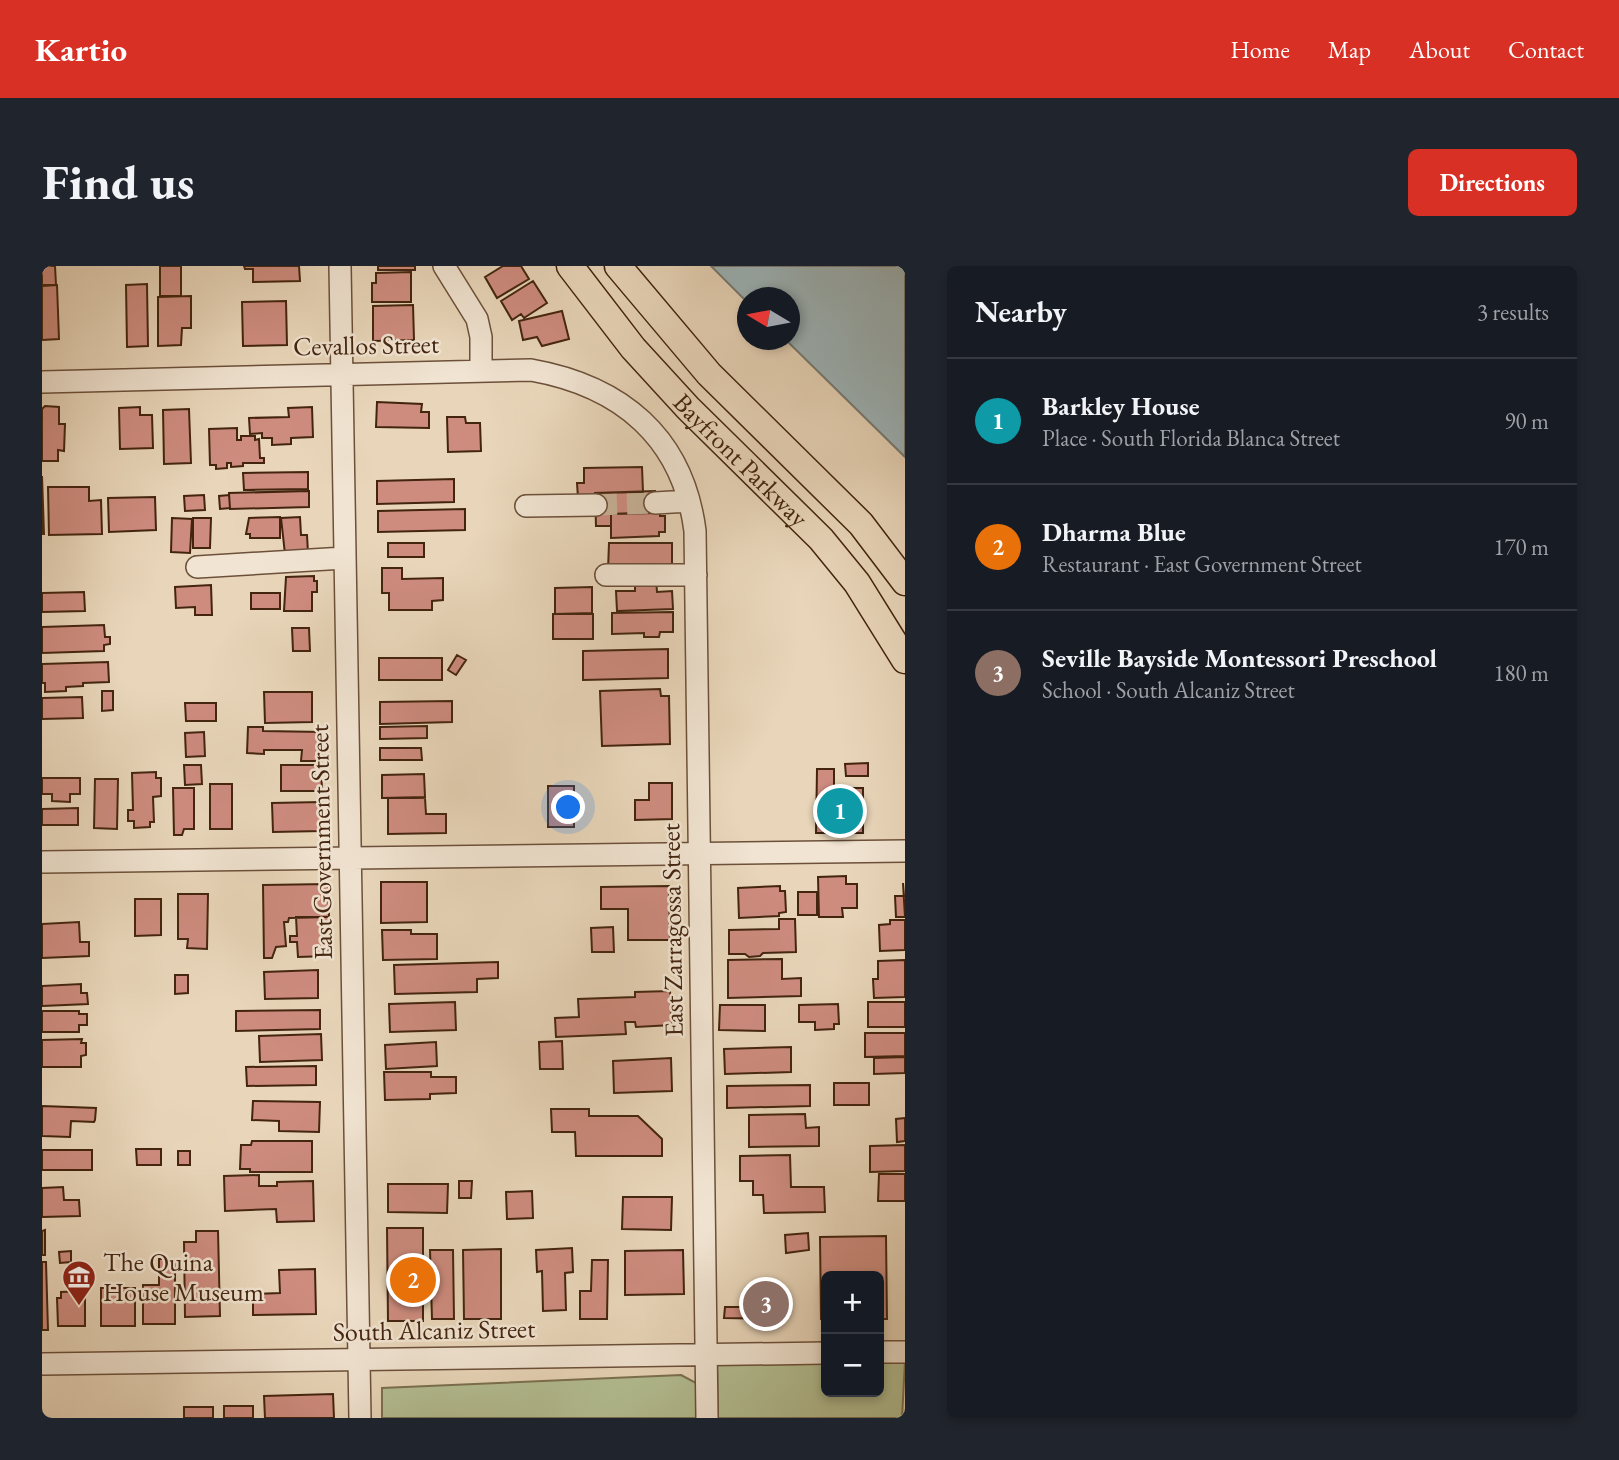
<!DOCTYPE html>
<html lang="en">
<head>
<meta charset="utf-8">
<style>
  :root { --surface:#171b24; --page:#20242c; --text:#f1f3f6; --muted:#9ea1a6; --line:#363941; --accent:#d93025 }
  body { margin:0; font-family:"EB Garamond",serif; background:var(--page); color:var(--text) }
  .controls { position:absolute; right:21px; bottom:21px; display:grid; overflow:hidden; border-radius:10px; box-shadow:0 4px 10px #0003 }
  .controls button { width:63px; height:63px; display:grid; place-items:center; padding:0; border:0; border-bottom:2px solid var(--line); background:var(--surface); color:var(--text); font:35px sans-serif }
  .compass { position:absolute; left:695px; top:21px; width:63px; height:63px; border-radius:50%; background:var(--surface); box-shadow:0 4px 10px #0003; rotate:280deg }
  .you { position:absolute; left:527px; top:542px; width:24px; height:24px; margin:-18px; border:5px solid #fff; border-radius:50%; background:#1a73e8; box-shadow:0 0 0 10px #1a73e833 }
  .badge { display:grid; place-items:center; width:46px; height:46px; border-radius:50%; background:var(--accent); color:#fff; font-size:23px; font-weight:700 }
  .pin { position:absolute; translate:-50% -50%; border:4px solid #fff; box-shadow:0 2px 7px #0006 }
  .list { margin:0; padding:0; list-style:none }
  h2 { display:flex; justify-content:space-between; align-items:center; height:91px; margin:0; padding:0 28px; font-size:30px }
  h2 small { font-size:23px; font-weight:400; color:var(--muted) }
  .list li { display:grid; grid-template-columns:46px 1fr auto; gap:21px; align-items:center; box-sizing:border-box; height:126px; padding:0 28px; border-top:2px solid var(--line) }
  .list b { display:block; font-size:26px; white-space:nowrap }
  .list p { margin:0; font-size:23px; white-space:nowrap; color:var(--muted) }
  .list em { font-size:23px; font-style:normal; color:var(--muted) }
  .map { position:relative; flex:none; width:863px; height:1152px; overflow:hidden; border-radius:10px }
  header { display:flex; align-items:center; gap:42px; box-sizing:border-box; height:98px; padding:0 35px; background:var(--accent); color:#fff }
  header strong { font-size:33px }
  nav { display:flex; gap:38px; margin-inline-start:auto; font-size:24px }
  .intro { display:flex; align-items:center; justify-content:space-between; box-sizing:border-box; height:168px; padding:0 42px }
  h1 { margin:0; font-size:49px }
  .button { padding:18px 32px; border-radius:10px; background:var(--accent); color:#fff; font-size:24px; font-weight:700 }
  main { display:flex; gap:42px; padding:0 42px }
  aside { flex:1; background:var(--surface); border-radius:10px; box-shadow:0 4px 10px #0003 }
  .map>svg:first-child { display:block }
  .green { fill:#b3be92; stroke:#7b7150; stroke-width:2 }
  .water { fill:#9db6bb; stroke:#797c76; stroke-width:2 }
  .building { fill:#ce8c7f; stroke:#43240f; stroke-width:2 }
  .lines { fill:none; stroke-linecap:round; stroke-linejoin:round }
  .minor-tunnel { stroke:#c8b298; stroke-width:21; stroke-dasharray:21 10; stroke-linecap:butt }
  .minor-casing { stroke:#6c503a; stroke-width:24 }
  .major-casing { stroke:#43240f; stroke-width:29 }
  .minor { stroke:#f1e4d2; stroke-width:21 }
  .major { stroke:#e9d6ba; stroke-width:26 }
  .labels { text-anchor:middle; dominant-baseline:central; stroke-width:5; stroke-linejoin:round; paint-order:stroke }
  .street-label { font-size:26px; fill:#43240f; stroke:#f1e4d2 }
  .poi-label { font-size:26px; fill:#43240f; stroke:#f1e4d2; text-anchor:start }
</style>
</head>
<body>
<header>
<strong>Kartio</strong>
<nav><a>Home</a><a>Map</a><a>About</a><a>Contact</a></nav>
</header>
<div class="intro"><h1>Find us</h1><a class="button">Directions</a></div>
<main>
<div class="map">
<svg width="863" height="1152" viewBox="0 0 863 1152">
  <rect width="100%" height="100%" fill="#e9d6ba"/>
  <filter id="stains"><feTurbulence type="fractalNoise" baseFrequency=".00286" numOctaves="4"/><feColorMatrix values="0 0 0 0 .2 0 0 0 0 .09 0 0 0 0 .02 0 0 0 .5 -.17"/></filter>
  <radialGradient id="worn" r=".72"><stop offset=".6" stop-color="#630" stop-opacity="0"/><stop offset="1" stop-color="#630" stop-opacity=".3"/></radialGradient>
  <path class="green" d="M863 1095 860 1152H676L675 1098 784 1096V1126H837V1096Z
    M639 1109 656 1118V1152H340V1122Z"/>
  <path class="water" d="M669 0H863V191L744 74H748V32H706L705 36Z"/>
  <path class="building" d="M0 0H13L14 19H0Z
    M118 0H139V30H118Z
    M202 0H257L258 15 211 16V3H203Z
    M336 0H373V4H336Z
    M461 0H479L487 13 455 32 443 11Z
    M369 6V36H330V17H334V7Z
    M491 15 505 37 482 52 479 48 470 54 459 35Z
    M105 18 106 80 85 81 84 19Z
    M15 19 17 73 0 74V20Z
    M149 30V62H140L139 79 116 80V31Z
    M244 35 245 79 201 80 200 36Z
    M371 39 372 74 331 75V40Z
    M520 45 527 73 500 80 495 71 481 74 477 55Z
    M335 136 380 138 379 146H387V162L334 161Z
    M3 140 17 141V158H23L22 185 16 184V195H0V143Z
    M98 141V149H110L111 182 78 183 77 142Z
    M270 141 271 171 249 172V178L230 179V172H220V167L208 168 207 152 247 151 246 142Z
    M147 143 149 197 122 198 121 144Z
    M405 151H423L424 157H438L439 185 406 186Z
    M195 162V174H199V170H213V174L217 173 218 192H222V197H201V200L189 201V197H185V202L174 203V199H168L167 163Z
    M600 201 601 226 553 227V232H536L535 217H542V202Z
    M266 206V223L202 224 201 207Z
    M0 210 2 268H0Z
    M412 213V236L335 238V215Z
    M6 221H47V235L59 234 60 268 7 269Z
    M267 225V241L188 243 187 227Z
    M613 225 614 247 569 248V260H554L553 227Z
    M162 229 163 244 143 245 142 230Z
    M187 229 188 242 178 243 177 230Z
    M113 231 114 264 67 266 66 232Z
    M423 243V264L336 266V245Z
    M618 246V250H623V266H617V270L569 272V248Z
    M238 251V272H208V268H204L207 252Z
    M258 251 259 269H265L266 287 243 288 239 252Z
    M130 252 150 253 148 287 129 286Z
    M151 252H169L168 282H151Z
    M346 277H382V291H346Z
    M567 277H630V304H566Z
    M340 302H360V313L401 312V334L390 335V344H347V327H340Z
    M272 310V315H275V326H270V345H242L244 311Z
    M614 313 615 326 630 325 631 343 575 345 574 325H593V314Z
    M169 319 170 349H153V341L134 342 133 321Z
    M550 321V347L513 348V322Z
    M42 326 43 345 0 346V327Z
    M209 327H238V343H209Z
    M631 346V366H618L617 371H602V367L570 368V347Z
    M511 348H551V373H511Z
    M62 359 63 371H68V378L62 379V385L0 387V361Z
    M250 362H267L268 385H251Z
    M626 383V412L541 414V385Z
    M415 389 424 394 414 409 406 404Z
    M337 392H400V414H337Z
    M66 396 67 416 41 417V420L24 421V425L3 426V417H0V398Z
    M618 423 619 430H627L628 478 560 480 558 425Z
    M60 425H71V444L60 445Z
    M222 426H270V456L223 457Z
    M40 431 41 452 0 453V432Z
    M410 435V456L338 458V436Z
    M143 437H174V455H144Z
    M385 460V472L338 473V461Z
    M206 461H221V465L280 466 279 495H259L260 484H222V488L205 487Z
    M162 466 163 490 144 491 143 467Z
    M338 482H379L380 494H338Z
    M826 497V510H804L803 498Z
    M142 499H159L160 518 143 519Z
    M239 499H279L280 525H239Z
    M775 503H792V522H821V567H774Z
    M114 506V512H119V530L111 531 112 556H108V561L92 562V555H86V544H91L90 507Z
    M382 508 383 531 340 532V509Z
    M0 512H38V528H28V536L10 535V528H0Z
    M53 513H76L75 563 52 562Z
    M607 517H630V553L593 554V534H607Z
    M168 518H190V563H168Z
    M506 520H532V561H506Z
    M131 522H152V563H142L140 569H132Z
    M346 532H383L384 548H404V567L346 568Z
    M279 536V565L231 566 230 537Z
    M36 542V559H0V543Z
    M804 610V618H815V642H800L801 651H777L776 611Z
    M339 616H385V656L339 657Z
    M861 617 863 651H854L853 630H862Z
    M286 618 287 651 247 652 246 656H242L244 680 234 681 230 692H222L221 619Z
    M627 620 628 674H586V643H559V621Z
    M738 620V625H743L744 646 737 647V650L697 652 696 622Z
    M756 626H775V649H756Z
    M136 628H166L165 683 145 682 146 673H136Z
    M93 633H119V669L93 670Z
    M254 651H287L286 690 256 691 255 676H248V670H255Z
    M737 653H753L754 686 721 687 718 690 707 691 703 688H687V664L737 663Z
    M848 654H863V684L838 685 837 659 848 658Z
    M37 656 38 676H47V690L0 692V658Z
    M571 661 572 686H550L549 662Z
    M340 664H369V668H395V693L341 694Z
    M740 693V713L759 712V730L686 732V694Z
    M863 694V731L832 732 831 713H836V695Z
    M456 696V712L435 713V726L353 728 352 699Z
    M276 704V732L223 733 222 706Z
    M133 709H146V727L133 728Z
    M39 718V727H45L46 738 0 740V720Z
    M628 725 630 759 594 761 593 756H583L584 768 514 771 513 752 537 751 536 733 593 731V726Z
    M413 736 414 764 348 766 347 738Z
    M826 736H863V761H826Z
    M796 738 797 758H792V763L773 764V756H757V739Z
    M678 739H723V765L677 764Z
    M278 744V763L194 765V745Z
    M0 745H37V748H45V759H37V766H0Z
    M823 767H863V790L823 791Z
    M279 768 280 794 218 796 217 770Z
    M40 773 39 777H44V789L39 790V801H0V774Z
    M520 775 521 803H498L497 776Z
    M394 776 395 800 344 803 343 779Z
    M749 781V806L683 808 682 783Z
    M863 791V807L832 808V792Z
    M629 792 630 825 572 827 571 795Z
    M274 800V819L205 820 204 801Z
    M342 806H389V811H414V827L388 828V833L343 834Z
    M792 817H827V839H792Z
    M768 819V840L685 842V820Z
    M211 835 278 836 277 866 237 865V855L210 854Z
    M0 840 54 842 53 854 52 856 29 855 28 871 0 870Z
    M509 843H547V850H596L620 873V890H534L533 866H510Z
    M763 848 764 862 777 861V880L707 881V849Z
    M863 852V875L855 876 854 853Z
    M210 875H270V906H208V903H198L199 879H209Z
    M863 879V905L828 906V880Z
    M94 883H119V899H95Z
    M0 884H50V904H0Z
    M136 885H148V899H136Z
    M748 889 749 921H782L783 946 722 947 721 929H711V915H698V890Z
    M837 908H863V935H836Z
    M217 909V920H235V916L271 915 272 955 235 956 234 943 183 945 182 910Z
    M417 915H430L429 932H417Z
    M346 918H406L405 947 346 946Z
    M21 921 22 934H37L38 950 0 951V922Z
    M490 925 491 952 465 953 464 926Z
    M581 931H630L629 964 580 963Z
    M345 962H381V1055H346Z
    M3 964V989H0V965Z
    M154 965H176L178 1050 143 1051 142 976H154Z
    M766 967 767 984 744 987 743 969Z
    M844 970 845 1053H837V1010H784V1053H779L778 971Z
    M530 982 531 1006 523 1007 524 1044 501 1045 500 1005 495 1006 494 984Z
    M459 983V1053H422L421 984Z
    M388 984H411L412 1053H390Z
    M641 984 642 1028 583 1029V985Z
    M29 985V996L18 997 17 986Z
    M117 993H133V1058H101V1019H117Z
    M550 994H566L565 1053H538V1025H549Z
    M0 996H4L6 1064H0Z
    M273 1003 274 1048 211 1049V1028L238 1027 237 1004Z
    M59 1022H93V1060H59Z
    M704 1022 742 1023 741 1053 682 1052 683 1041H703Z
    M43 1025V1060H16L15 1032H19V1026Z
    M291 1128 292 1152H223L222 1130Z
    M182 1140H211V1152H182Z
    M142 1141H171V1152H142Z"/>
  <g class="lines">
    <path class="minor-tunnel" d="M554 239 613 237"/>
    <g class="minor-casing">
      <path id="minor" d="M298 0 318 1152
        M402 0 435 53 439 71V105
        M0 116 489 104C579 120 641 171 653 265L665 1152
        M613 237 647 235
        M484 240 554 239
        M155 301 302 292
        M564 309H654
        M0 596 863 585
        M837 1086H863
        M0 1098 784 1087"/>
    </g>
    <g class="major-casing">
      <g id="major">
        <path id="s1" d="M528 0 591 82 646 142 779 273 815 317 863 394"/>
        <path d="M576 0 667 108 819 258 863 316"/>
      </g>
    </g>
    <use href="#minor" class="minor"/>
    <use href="#major" class="major"/>
  </g>
  <defs>
    <g id="museum-pin" transform="scale(1.75)"><path d="M0 17L-7.5 6A9.5 9.5 0 1 1 7.5 6Z" fill="#8f2418" stroke="#f1e4d2"/><path d="M0-6L6-3V-2H-6V-3ZM-5-1h2V3h-2ZM-1-1h2V3h-2ZM3-1h2V3H3ZM-6 4H6V6H-6Z" fill="#fff"/></g>
  </defs>
  <g fill-rule="evenodd">
    <use href="#museum-pin" x="37" y="1011"/>
  </g>
  <g class="labels">
    <g class="street-label">
      <text transform="translate(324 79) rotate(-1)">Cevallos Street</text>
      <text stroke="none"><textPath href="#s1" startOffset="259">Bayfront Parkway</textPath></text>
      <text transform="translate(279 576) rotate(-91)">East Government Street</text>
      <text transform="translate(630 664) rotate(-91)">East Zarragossa Street</text>
      <text transform="translate(392 1064) rotate(-1)">South Alcaniz Street</text>
    </g>
    <g class="poi-label">
      <text x="61" y="996">The Quina<tspan x="61" dy="30">House Museum</tspan></text>
    </g>
  </g>
  <rect width="100%" height="100%" filter="url(#stains)"/>
  <rect width="100%" height="100%" fill="url(#worn)"/>
</svg>
<div class="controls">
<button>+</button>
<button>−</button>
</div>
<svg class="compass" viewBox="-18 -18 36 36"><path d="M0-13l5 13h-10z" fill="#e53935"/><path d="M0 13l5-13h-10z" fill="#9ea1a6"/></svg>
<div class="you"></div>
<div class="pin badge" style="left:798px;top:545px;background:#0f9aa8">1</div>
<div class="pin badge" style="left:371px;top:1014px;background:#e8710a">2</div>
<div class="pin badge" style="left:724px;top:1038px;background:#8d6e63">3</div>
</div>
<aside>
<h2>Nearby<small>3 results</small></h2>
<ul class="list">
<li><span class="badge" style="background:#0f9aa8">1</span><div><b>Barkley House</b><p>Place · South Florida Blanca Street</p></div><em>90 m</em></li>
<li><span class="badge" style="background:#e8710a">2</span><div><b>Dharma Blue</b><p>Restaurant · East Government Street</p></div><em>170 m</em></li>
<li><span class="badge" style="background:#8d6e63">3</span><div><b>Seville Bayside Montessori Preschool</b><p>School · South Alcaniz Street</p></div><em>180 m</em></li>
</ul>
</aside>
</main>
</body>
</html>
